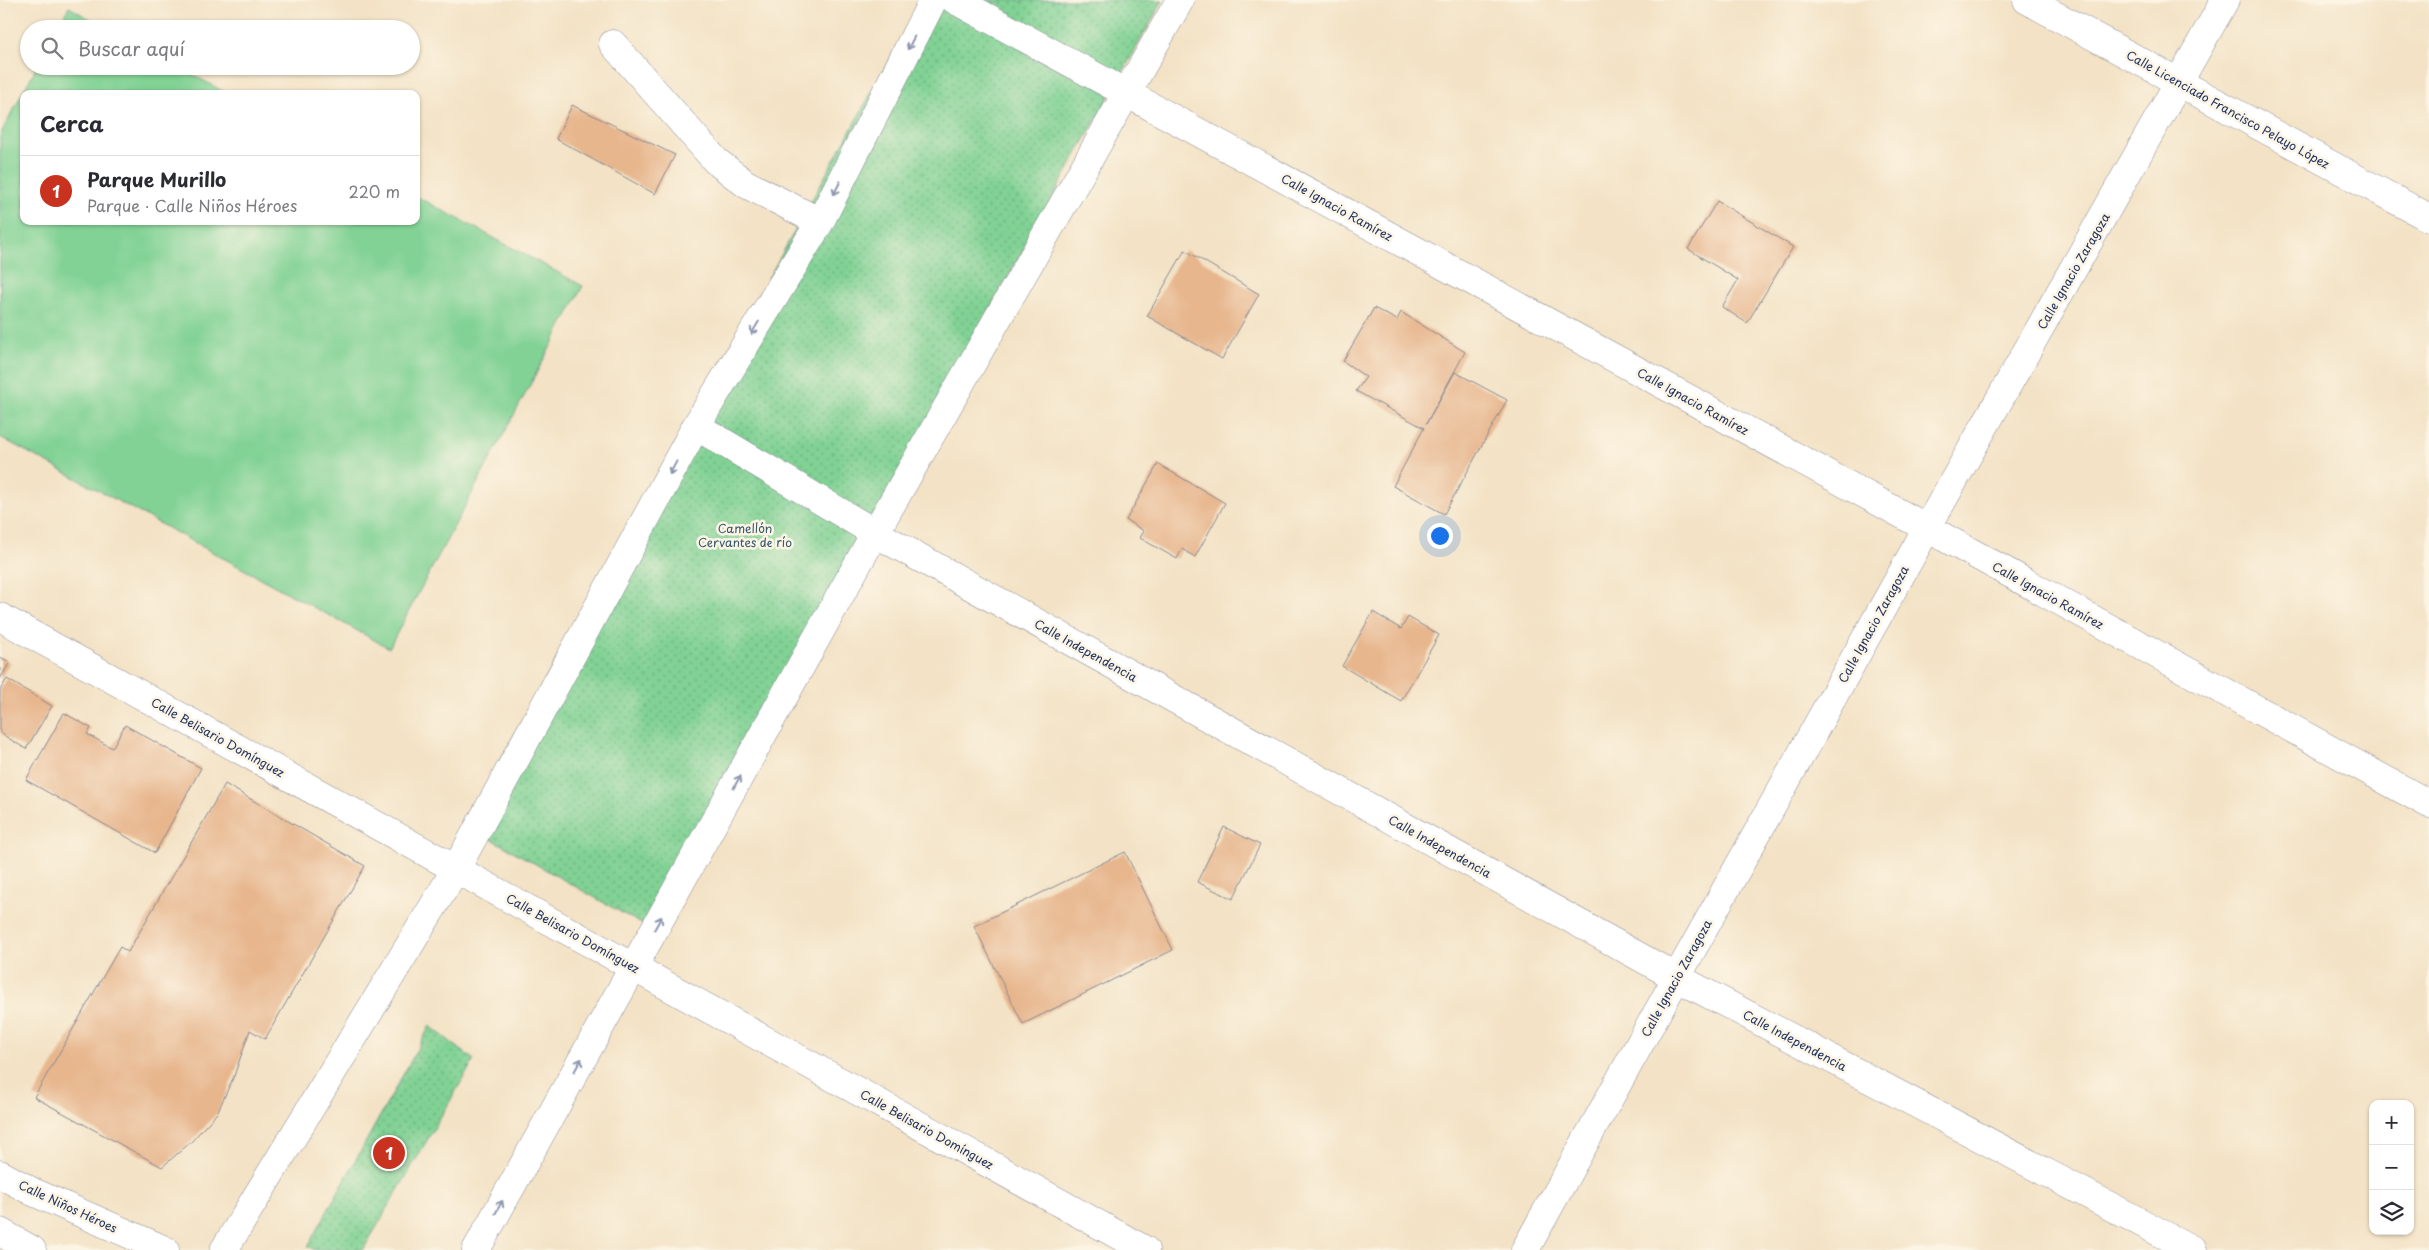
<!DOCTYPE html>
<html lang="es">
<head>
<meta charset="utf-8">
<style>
  :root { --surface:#fff; --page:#f7f7f7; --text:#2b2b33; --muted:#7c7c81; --line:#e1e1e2; --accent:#c8321e }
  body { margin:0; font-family:"Playpen Sans",sans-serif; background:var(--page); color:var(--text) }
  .controls { position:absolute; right:15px; bottom:15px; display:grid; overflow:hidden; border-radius:10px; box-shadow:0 1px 4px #0004 }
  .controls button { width:45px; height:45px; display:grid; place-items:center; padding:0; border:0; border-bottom:1px solid var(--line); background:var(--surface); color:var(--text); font:25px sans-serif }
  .you { position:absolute; left:1439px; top:535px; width:18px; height:18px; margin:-12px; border:4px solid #fff; border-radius:50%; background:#1a73e8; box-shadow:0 0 0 8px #1a73e833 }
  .badge { display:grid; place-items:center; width:32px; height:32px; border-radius:50%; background:var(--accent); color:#fff; font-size:16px; font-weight:700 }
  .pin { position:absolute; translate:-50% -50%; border:2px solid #fff; box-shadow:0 1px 5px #0006 }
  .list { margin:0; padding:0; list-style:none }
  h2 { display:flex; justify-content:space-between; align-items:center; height:65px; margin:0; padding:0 20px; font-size:21px }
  h2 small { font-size:16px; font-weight:400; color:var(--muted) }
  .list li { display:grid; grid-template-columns:32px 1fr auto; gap:15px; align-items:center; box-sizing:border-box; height:70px; padding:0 20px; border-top:1px solid var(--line) }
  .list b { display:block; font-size:19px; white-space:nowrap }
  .list p { margin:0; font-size:16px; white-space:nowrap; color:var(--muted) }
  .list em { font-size:16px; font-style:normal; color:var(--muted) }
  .icon { flex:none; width:28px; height:28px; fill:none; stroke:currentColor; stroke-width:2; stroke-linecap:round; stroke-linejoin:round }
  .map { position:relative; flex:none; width:2429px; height:1250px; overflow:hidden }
  .search { position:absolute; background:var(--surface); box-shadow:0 1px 4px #0004; left:20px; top:20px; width:400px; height:55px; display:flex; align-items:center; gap:12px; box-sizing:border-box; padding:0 18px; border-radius:28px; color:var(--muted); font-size:19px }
  .panel { position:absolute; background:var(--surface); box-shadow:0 1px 4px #0004; left:20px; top:90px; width:400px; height:135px; border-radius:10px }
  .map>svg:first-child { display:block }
  .grass { fill:#81d294; stroke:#4e8079 }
  .park { fill:url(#park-dots); stroke:#4e8079 }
  .building { fill:#e7b68d }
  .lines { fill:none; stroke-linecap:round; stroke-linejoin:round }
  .minor-casing { stroke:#878892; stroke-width:29 }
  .minor { stroke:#fff; stroke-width:28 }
  .oneway { stroke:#8d97ae }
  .labels { text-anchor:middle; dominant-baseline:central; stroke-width:5; stroke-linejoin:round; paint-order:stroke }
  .street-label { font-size:12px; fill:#1b2f5e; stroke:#fcf5e5 }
  .park-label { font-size:12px; fill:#34586c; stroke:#fcf5e5 }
</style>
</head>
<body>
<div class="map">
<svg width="2429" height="1250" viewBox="0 0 2429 1250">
  <defs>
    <pattern id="park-dots" width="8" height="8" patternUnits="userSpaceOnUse" patternTransform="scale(1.25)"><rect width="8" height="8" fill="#81d294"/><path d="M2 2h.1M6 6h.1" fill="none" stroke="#69ab7c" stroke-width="1.8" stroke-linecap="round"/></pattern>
  </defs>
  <rect width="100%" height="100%" fill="#fcf5e5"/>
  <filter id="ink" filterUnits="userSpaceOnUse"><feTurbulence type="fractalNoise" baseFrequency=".02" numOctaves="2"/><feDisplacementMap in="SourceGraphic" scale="10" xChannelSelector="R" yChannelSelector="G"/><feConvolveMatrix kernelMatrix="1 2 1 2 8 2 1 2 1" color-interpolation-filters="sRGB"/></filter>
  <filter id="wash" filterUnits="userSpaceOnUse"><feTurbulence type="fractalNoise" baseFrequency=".0096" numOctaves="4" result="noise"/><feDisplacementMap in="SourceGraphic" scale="20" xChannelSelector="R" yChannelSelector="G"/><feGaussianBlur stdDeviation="1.12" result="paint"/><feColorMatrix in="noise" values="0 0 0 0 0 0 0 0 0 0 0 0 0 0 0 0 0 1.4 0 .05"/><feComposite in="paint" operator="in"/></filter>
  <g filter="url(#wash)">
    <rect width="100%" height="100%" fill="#f3e2c5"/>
    <path class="grass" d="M69 7 108 29H57Z
      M37 66H177L228 94H24V221H416V196L583 286 389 648 0 437V135Z"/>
    <path class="park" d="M923 0H1163L645 926 465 824Z
      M430 1026 474 1060 363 1250H315L308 1246Z"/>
    <g id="blocks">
      <path class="building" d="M572 105 675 155 655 194 556 139Z
        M1717 201 1793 247 1747 323 1722 307 1738 280 1688 249Z
        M1185 250 1259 294 1222 359 1147 316Z
        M1374 308 1397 320 1401 312 1465 352 1426 424 1455 372 1507 400 1444 514 1393 486 1424 428 1356 391 1366 377 1343 361Z
        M1158 464 1225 503 1195 557 1182 549 1177 559 1140 538 1144 531 1126 520Z
        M1373 612 1401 629 1408 617 1439 635 1401 701 1342 666Z
        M0 657 10 662 0 679Z
        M7 679 52 706 26 749 0 733V690Z
        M64 713 91 728 87 734 112 748 125 725 201 768 155 853 26 780Z
        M225 784 365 866 265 1039 250 1030 234 1076 217 1113 191 1142 162 1167 34 1097 120 947 128 952Z
        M1224 827 1260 845 1233 899 1197 882Z
        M1125 852 1173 950 1023 1024 974 926Z"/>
    </g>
  </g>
  <g filter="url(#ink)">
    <use href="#blocks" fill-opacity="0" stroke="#878892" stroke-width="1"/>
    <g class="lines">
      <g class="minor-casing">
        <path id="minor" d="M955 0 1927 528 2429 804
          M2027 0 2429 218
          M613 44 716 161 746 184 820 222
          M696 426 875 533 1676 977 2193 1250
          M0 617 1145 1250
          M0 1174 33 1192 165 1250
          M0 1232 32 1250
          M224 1250 456 869 696 426 820 222 933 0
          M476 1250 875 533 1180 0
          M1525 1250 1927 528 2225 0"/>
      </g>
      <use href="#minor" class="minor"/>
    </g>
    <defs><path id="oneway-shaft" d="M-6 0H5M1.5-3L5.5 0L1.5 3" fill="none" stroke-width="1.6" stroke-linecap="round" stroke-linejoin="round" transform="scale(1.25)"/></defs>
    <g class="oneway">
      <use href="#oneway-shaft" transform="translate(911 43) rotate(117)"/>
      <use href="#oneway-shaft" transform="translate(837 188) rotate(117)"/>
      <use href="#oneway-shaft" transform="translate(755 328) rotate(121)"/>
      <use href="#oneway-shaft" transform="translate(673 468) rotate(118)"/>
      <use href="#oneway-shaft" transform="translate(737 782) rotate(-61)"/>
      <use href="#oneway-shaft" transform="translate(658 923) rotate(-61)"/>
      <use href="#oneway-shaft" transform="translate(578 1065) rotate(-61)"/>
      <use href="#oneway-shaft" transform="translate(499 1207) rotate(-61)"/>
    </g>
  </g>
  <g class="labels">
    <g class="street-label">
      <text transform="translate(2228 109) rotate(29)">Calle Licenciado Francisco Pelayo López</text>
      <text transform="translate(1337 207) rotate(29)">Calle Ignacio Ramírez</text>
      <text transform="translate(2073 271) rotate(-60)">Calle Ignacio Zaragoza</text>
      <text transform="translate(1693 401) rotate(29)">Calle Ignacio Ramírez</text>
      <text transform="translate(2048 595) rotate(29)">Calle Ignacio Ramírez</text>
      <text transform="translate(1873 624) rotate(-61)">Calle Ignacio Zaragoza</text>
      <text transform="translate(1086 650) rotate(29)">Calle Independencia</text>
      <text transform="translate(218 737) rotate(29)">Calle Belisario Domínguez</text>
      <text transform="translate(1440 846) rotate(29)">Calle Independencia</text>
      <text transform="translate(573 933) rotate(29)">Calle Belisario Domínguez</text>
      <text transform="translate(1676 978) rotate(-61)">Calle Ignacio Zaragoza</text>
      <text transform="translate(1795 1040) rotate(28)">Calle Independencia</text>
      <text transform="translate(927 1129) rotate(29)">Calle Belisario Domínguez</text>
      <text transform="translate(68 1206) rotate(25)">Calle Niños Héroes</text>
    </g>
    <g class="park-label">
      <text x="745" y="528">Camellón<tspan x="745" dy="14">Cervantes de río</tspan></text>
    </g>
  </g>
</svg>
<div class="controls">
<button>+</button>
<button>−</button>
<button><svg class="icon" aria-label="layers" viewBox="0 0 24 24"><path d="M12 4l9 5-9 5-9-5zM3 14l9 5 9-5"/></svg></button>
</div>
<div class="you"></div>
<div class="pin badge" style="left:389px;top:1153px">1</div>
<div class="search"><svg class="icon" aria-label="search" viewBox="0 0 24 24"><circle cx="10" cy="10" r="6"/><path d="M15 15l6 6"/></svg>Buscar aquí</div>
<section class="panel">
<h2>Cerca<small></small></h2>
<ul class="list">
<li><span class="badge">1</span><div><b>Parque Murillo</b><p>Parque · Calle Niños Héroes</p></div><em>220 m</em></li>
</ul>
</section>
</div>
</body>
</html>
